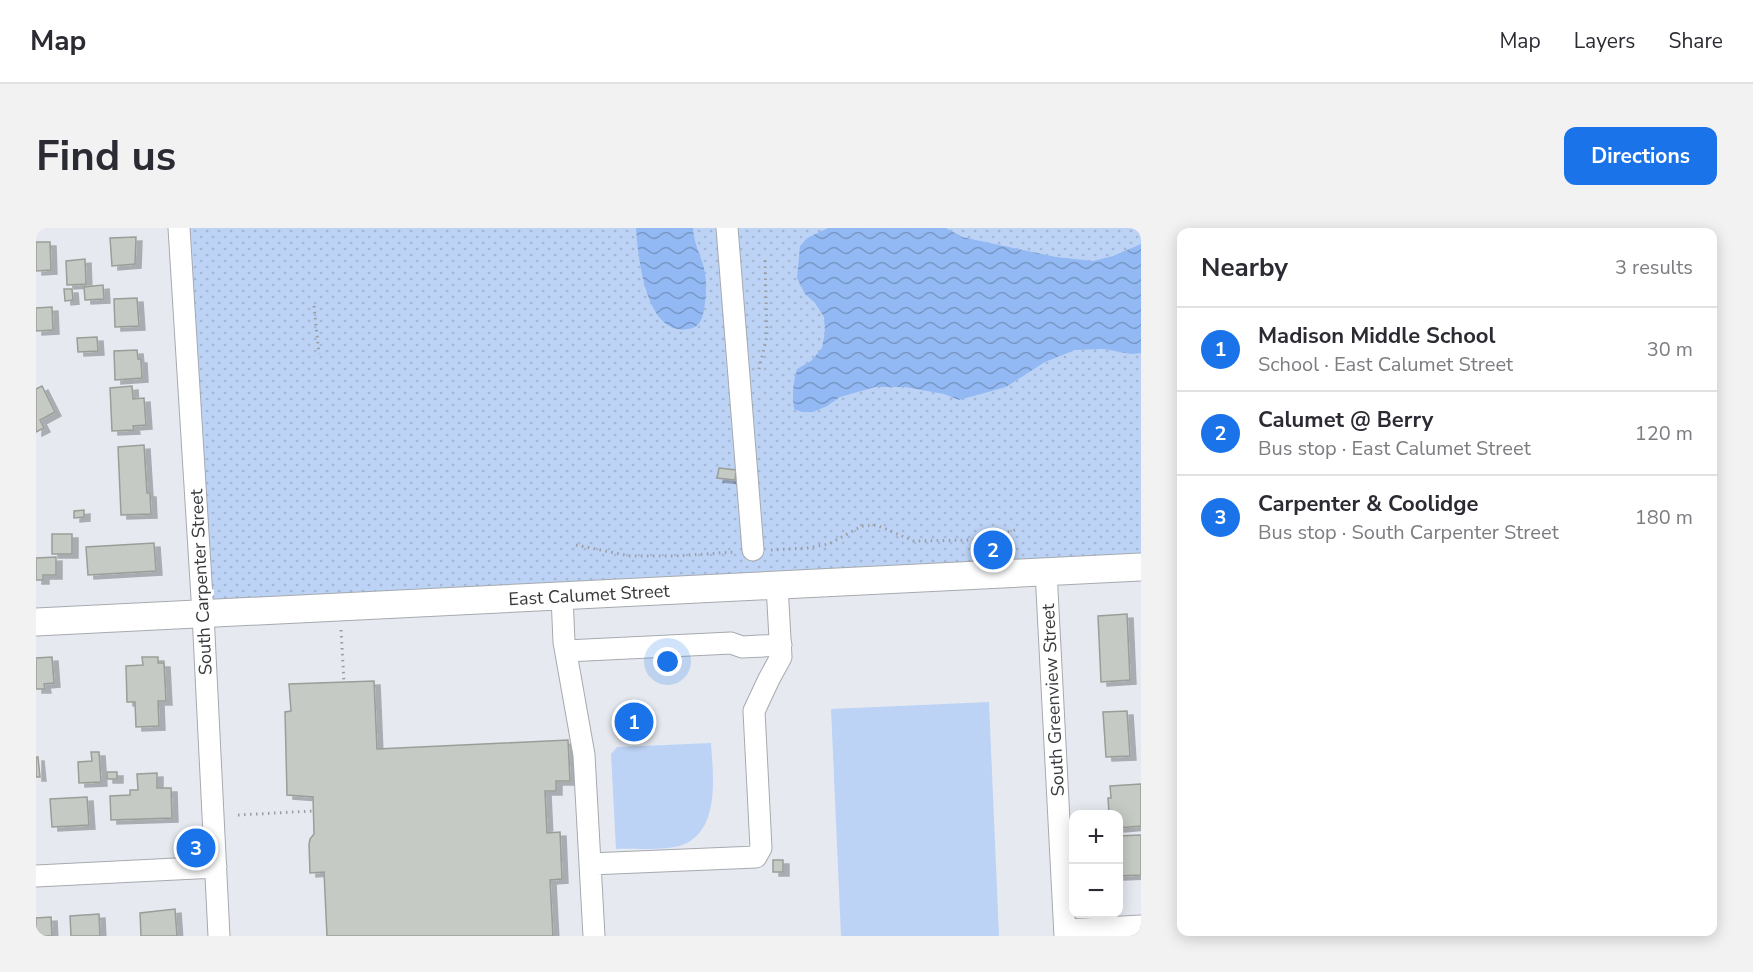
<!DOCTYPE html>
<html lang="en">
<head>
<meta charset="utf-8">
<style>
  :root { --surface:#fff; --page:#f2f2f3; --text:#2b2b33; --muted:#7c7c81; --line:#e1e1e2; --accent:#1a73e8 }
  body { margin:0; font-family:"Nunito Sans",sans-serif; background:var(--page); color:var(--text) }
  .controls { position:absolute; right:18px; bottom:18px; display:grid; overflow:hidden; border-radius:12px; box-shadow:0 3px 15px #0003 }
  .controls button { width:54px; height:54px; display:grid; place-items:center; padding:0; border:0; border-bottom:2px solid var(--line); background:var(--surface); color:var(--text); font:30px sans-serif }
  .you { position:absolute; left:632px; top:434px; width:21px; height:21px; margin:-15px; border:4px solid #fff; border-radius:50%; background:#1a73e8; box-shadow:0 0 0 9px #1a73e833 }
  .badge { display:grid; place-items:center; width:39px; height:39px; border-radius:50%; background:var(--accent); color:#fff; font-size:20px; font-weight:700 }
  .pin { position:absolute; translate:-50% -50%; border:3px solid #fff; box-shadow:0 2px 6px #0006 }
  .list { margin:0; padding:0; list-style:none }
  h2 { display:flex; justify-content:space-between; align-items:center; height:78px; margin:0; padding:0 24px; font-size:26px }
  h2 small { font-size:20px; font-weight:400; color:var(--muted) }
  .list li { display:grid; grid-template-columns:39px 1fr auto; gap:18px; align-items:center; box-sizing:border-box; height:84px; padding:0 24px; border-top:2px solid var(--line) }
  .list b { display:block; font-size:22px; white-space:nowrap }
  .list p { margin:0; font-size:20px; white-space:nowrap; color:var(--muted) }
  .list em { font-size:20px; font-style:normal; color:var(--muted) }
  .map { position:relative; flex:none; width:1105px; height:708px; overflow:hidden; border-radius:12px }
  header { display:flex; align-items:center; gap:36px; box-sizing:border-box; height:84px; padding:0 30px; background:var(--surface); border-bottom:2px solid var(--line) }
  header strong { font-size:28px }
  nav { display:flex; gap:33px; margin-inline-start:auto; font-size:21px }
  .intro { display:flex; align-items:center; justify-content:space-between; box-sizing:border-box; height:144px; padding:0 36px }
  h1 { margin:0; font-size:42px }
  .button { padding:15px 27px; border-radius:12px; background:var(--accent); color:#fff; font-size:21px; font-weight:700 }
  main { display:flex; gap:36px; padding:0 36px }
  aside { flex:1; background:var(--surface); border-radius:12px; box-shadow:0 3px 15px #0003 }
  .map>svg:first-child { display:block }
  .grass { fill:url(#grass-dots) }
  .park { fill:#bdd3f5 }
  .water { fill:url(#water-waves) }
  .building { fill:#c6cac4; stroke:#9a9e98; stroke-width:1.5; filter:url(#shadow) }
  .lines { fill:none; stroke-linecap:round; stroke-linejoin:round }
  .minor-casing { stroke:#a6aaaf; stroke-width:23 }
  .major-casing { stroke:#a6aaaf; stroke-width:29 }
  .path { stroke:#9a9da1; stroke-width:3; stroke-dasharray:1.5 4.5; stroke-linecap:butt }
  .minor { stroke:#fff; stroke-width:21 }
  .major { stroke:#fff; stroke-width:27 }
  .labels { text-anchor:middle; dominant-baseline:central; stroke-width:6; stroke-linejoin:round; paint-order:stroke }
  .street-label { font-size:18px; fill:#37393b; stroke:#fff }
</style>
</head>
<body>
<header>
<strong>Map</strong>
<nav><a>Map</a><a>Layers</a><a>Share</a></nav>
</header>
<div class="intro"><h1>Find us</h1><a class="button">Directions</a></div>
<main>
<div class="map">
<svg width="1105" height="708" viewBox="0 0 1105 708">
  <defs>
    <pattern id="grass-dots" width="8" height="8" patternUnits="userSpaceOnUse" patternTransform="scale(1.5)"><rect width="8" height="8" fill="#bdd3f5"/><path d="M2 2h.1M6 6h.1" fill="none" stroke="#a3b6d3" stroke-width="1.8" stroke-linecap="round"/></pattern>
    <pattern id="water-waves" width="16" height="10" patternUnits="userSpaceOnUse" patternTransform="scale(1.5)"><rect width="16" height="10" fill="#92b9f3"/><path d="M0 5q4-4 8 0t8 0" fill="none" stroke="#7897c6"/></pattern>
    <filter id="shadow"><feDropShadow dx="6" dy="4" stdDeviation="0" flood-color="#0004"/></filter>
  </defs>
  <rect width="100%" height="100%" fill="#e6eaf0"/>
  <path class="grass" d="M143 0H1105V339L167 386Z"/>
  <path class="park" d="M953 474 963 708H805L795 481Z
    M675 515C677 545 684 598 651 615 633 624 600 620 580 621L575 526 581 519Z"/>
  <path class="water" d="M600 0H657C658 18 666 28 669 45 671 57 670 74 667 86 665 95 661 100 652 101 609 109 602 27 600 0Z
    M792 0H910L926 9 1020 29 1057 33 1077 28 1105 16V125L1095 126 1068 121 1039 122 1009 134 970 159 923 172 908 166 869 159H839L804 169 791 178 777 184H766L758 181C756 167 757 154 761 141L775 133 786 120 789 104 788 89 779 75 769 66 761 50 764 18 771 10Z"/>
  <path class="building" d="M100 9 99 36 76 38 74 10Z
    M0 14H14L15 42 0 43Z
    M49 31 50 56 31 57 30 33Z
    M67 57 68 71 49 72 48 59Z
    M28 61H36L37 72 29 73Z
    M101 70 103 98 79 99 78 71Z
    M16 79 17 102 0 103V80Z
    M61 109 62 123 42 124 41 110Z
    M101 122 102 131H105L106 150 79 152 78 123Z
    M6 158 19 184 4 192 8 200 0 204V161Z
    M96 158 97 171 108 170 110 197 97 198 98 202 76 203 74 160Z
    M108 217 111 265H114L115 286 85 287 82 219Z
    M683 240 700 242 699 252 681 250Z
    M48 282V289L38 290V283Z
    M16 306H36V326H16Z
    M118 315 120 343 52 347 50 319Z
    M20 329V347H7V352H0V330Z
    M1091 386 1094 452 1065 454 1062 388Z
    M16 429 18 455 8 456 9 461H0V430Z
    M106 429H122V435H128L130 473H122L123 498 100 499 99 474H91L90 438 107 437Z
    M338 453 341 521 532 512 534 553H520V563H509L511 605 524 604 526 651 514 652 517 708H291L288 644 274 645 273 617 274 611 278 606 277 569 251 567 249 484 255 483 253 456Z
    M1091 483 1094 528 1070 529 1067 484Z
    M55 524H63L65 554 43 555 42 534 56 533Z
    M0 529H2L4 549H0Z
    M71 544H81V551H71Z
    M121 545V560H135L136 590 75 592 74 568 94 567V562H102L101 546Z
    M1105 556V598L1082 600V586H1073L1072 570H1075L1074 558Z
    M51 569 53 597 16 599 14 571Z
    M1105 607V647L1082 648V608Z
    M737 632H747V644H737Z
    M139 681 141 708H105L104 685Z
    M63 686 64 708H35L34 688Z
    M15 689 16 708H0V690Z"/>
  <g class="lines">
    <g class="minor-casing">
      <path id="minor" d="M143 0 167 386 183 708
        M691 0 717 322
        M1010 343 1029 708
        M526 368 528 414 548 527 558 708
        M530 423 695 415 706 419 745 417
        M554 636 720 629 725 620 718 483 733 451 745 429 741 357
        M0 648 180 639
        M1029 702 1105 698"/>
    </g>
    <g class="major-casing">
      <path id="major" d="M0 394 1105 339"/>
    </g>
    <path class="path" d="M278 78 283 126
      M723 141 731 108 729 32
      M540 317 594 328H639L699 324
      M735 322 771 320 793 316 826 298 840 297 878 313 938 312 979 302
      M305 402 308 454
      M202 587 277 583"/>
    <use href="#minor" class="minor"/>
    <use href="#major" class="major"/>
  </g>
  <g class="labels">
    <g class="street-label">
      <text transform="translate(165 354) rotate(-93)">South Carpenter Street</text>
      <text transform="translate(553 367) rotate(-3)">East Calumet Street</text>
      <text transform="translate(1017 472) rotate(-93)">South Greenview Street</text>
    </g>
  </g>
</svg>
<div class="controls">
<button>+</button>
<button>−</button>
</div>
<div class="you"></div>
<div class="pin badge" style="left:598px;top:494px">1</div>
<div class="pin badge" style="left:957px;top:322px">2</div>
<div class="pin badge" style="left:160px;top:620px">3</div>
</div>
<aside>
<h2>Nearby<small>3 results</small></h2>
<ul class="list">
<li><span class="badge">1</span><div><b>Madison Middle School</b><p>School · East Calumet Street</p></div><em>30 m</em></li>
<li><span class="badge">2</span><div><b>Calumet @ Berry</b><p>Bus stop · East Calumet Street</p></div><em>120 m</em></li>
<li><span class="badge">3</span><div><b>Carpenter &amp; Coolidge</b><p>Bus stop · South Carpenter Street</p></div><em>180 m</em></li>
</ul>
</aside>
</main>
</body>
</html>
